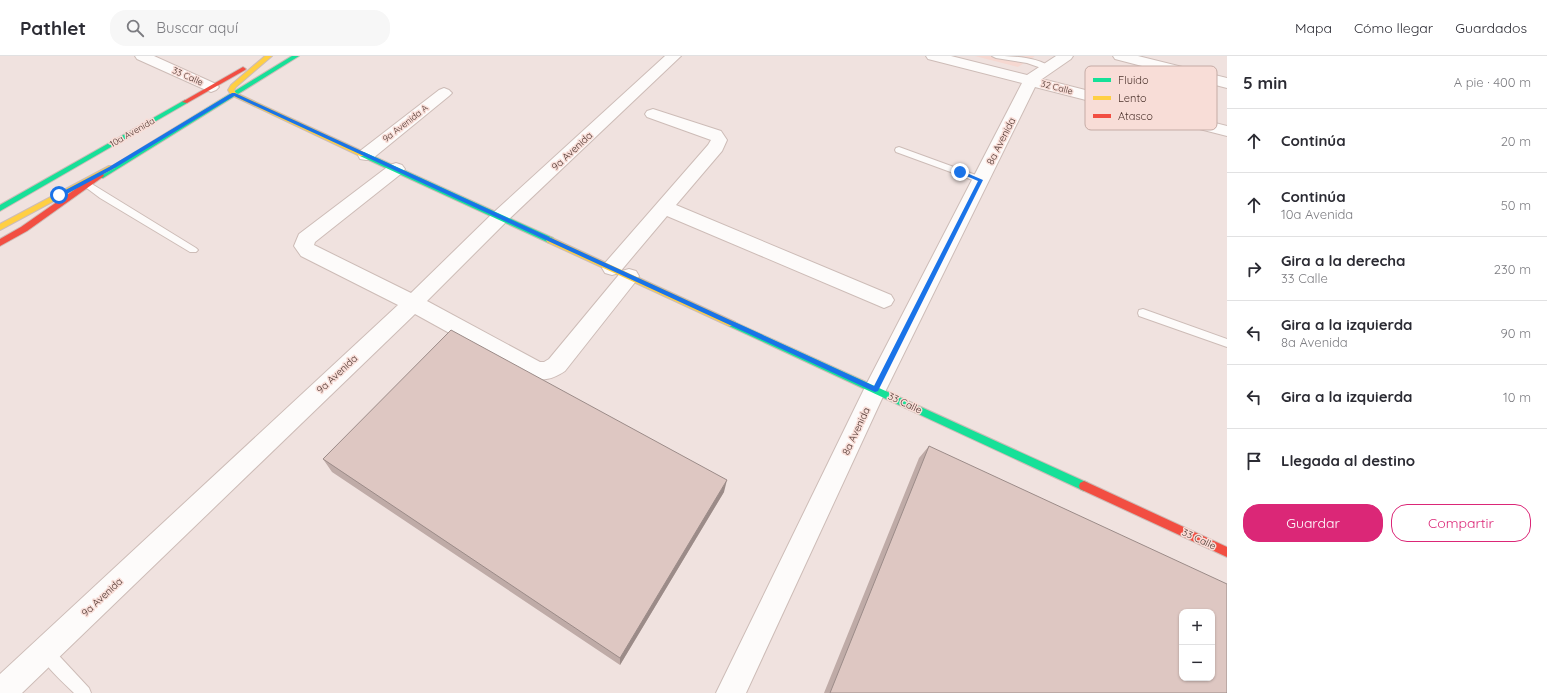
<!DOCTYPE html>
<html lang="es">
<head>
<meta charset="utf-8">
<style>
  :root { --surface:#fff; --page:#f7f7f7; --text:#2b2b33; --muted:#7c7c81; --line:#e1e1e2; --accent:#db2777 }
  body { margin:0; font-family:Quicksand,sans-serif; background:var(--page); color:var(--text) }
  .controls { position:absolute; right:12px; bottom:12px; display:grid; overflow:hidden; border-radius:8px; box-shadow:0 1px 3px #0004 }
  .controls button { width:36px; height:36px; display:grid; place-items:center; padding:0; border:0; border-bottom:1px solid var(--line); background:var(--surface); color:var(--text); font:20px sans-serif }
  .stop { position:absolute; width:12px; height:12px; margin:-9px; border:3px solid #1a73e8; border-radius:50%; background:#fff }
  .stop.end { background:#1a73e8; border-color:#fff; box-shadow:0 1px 4px #0008 }
  .list { margin:0; padding:0; list-style:none }
  h2 { display:flex; justify-content:space-between; align-items:center; height:52px; margin:0; padding:0 16px; font-size:17px }
  h2 small { font-size:13px; font-weight:400; color:var(--muted) }
  .list li { display:grid; grid-template-columns:26px 1fr auto; gap:12px; align-items:center; box-sizing:border-box; height:64px; padding:0 16px; border-top:1px solid var(--line) }
  .list b { display:block; font-size:15px; white-space:nowrap }
  .list p { margin:0; font-size:13px; white-space:nowrap; color:var(--muted) }
  .list em { font-size:13px; font-style:normal; color:var(--muted) }
  .actions { display:flex; gap:8px; padding:12px 16px }
  .actions a { flex:1; padding:9px 0; border:1px solid var(--accent); border-radius:16px; text-align:center; font-size:14px; color:var(--accent) }
  .actions .main { background:var(--accent); color:#fff }
  .icon { flex:none; width:22px; height:22px; fill:none; stroke:currentColor; stroke-width:2; stroke-linecap:round; stroke-linejoin:round }
  .map { position:relative; flex:none; width:1227px; height:637px; overflow:hidden }
  header { display:flex; align-items:center; gap:24px; box-sizing:border-box; height:56px; padding:0 20px; background:var(--surface); border-bottom:1px solid var(--line) }
  header strong { font-size:19px }
  nav { display:flex; gap:22px; margin-inline-start:auto; font-size:14px }
  .search { width:280px; height:36px; background:var(--page); display:flex; align-items:center; gap:10px; box-sizing:border-box; padding:0 14px; border-radius:16px; color:var(--muted); font-size:15px }
  main { display:flex }
  aside { flex:1; background:var(--surface) }
  .map>svg:first-child { display:block }
  .built { fill:#f6d8d1 }
  .lines { fill:none; stroke-linecap:round; stroke-linejoin:round }
  .lane-casing { stroke:#cdbcb7; stroke-width:2 }
  .street-casing { stroke:#cdbcb7; stroke-width:2 }
  .fast-casing { stroke:#cdbcb7; stroke-width:2 }
  .slow-casing { stroke:#cdbcb7; stroke-width:2 }
  .jam-casing { stroke:#cdbcb7; stroke-width:2 }
  .lane { fill:#fdfbfa; fill-rule:evenodd }
  .street { fill:#fdfbfa; fill-rule:evenodd }
  .fast { fill:#16e098; fill-rule:evenodd }
  .slow { fill:#ffcf43; fill-rule:evenodd }
  .jam { fill:#f24e42; fill-rule:evenodd }
  .wall { fill:#bfaba7 }
  .shaded-wall { fill:#9b8b88 }
  .building { fill:#dec7c2; stroke:#9b8b88; fill-rule:evenodd }
  .route { fill:#1a73e8 }
  .labels { text-anchor:middle; dominant-baseline:central; stroke-width:3; stroke-linejoin:round; paint-order:stroke }
  .far-street-label { font-size:9px; fill:#4e352f; stroke:#f8ddd7 }
  .street-label { font-size:10px; fill:#4e352f; stroke:#f8ddd7 }
  .key { fill:#f8ddd7; stroke:#c5aba5; stroke-width:1 }
  .key-label { font-size:11px; fill:#4e352f }
</style>
</head>
<body>
<header>
<strong>Pathlet</strong>
<div class="search"><svg class="icon" aria-label="search" viewBox="0 0 24 24"><circle cx="10" cy="10" r="6"/><path d="M15 15l6 6"/></svg>Buscar aquí</div>
<nav><a>Mapa</a><a>Cómo llegar</a><a>Guardados</a></nav>
</header>
<main>
<div class="map">
<svg width="1227" height="637" viewBox="0 0 1227 637">
  <rect width="100%" height="100%" fill="#f0e2df"/>
  <path class="built" d="M975 0H1035L1018 11Z"/>
  <g class="lines">
    <g class="lane-casing">
      <path id="lane" d="M992 0C1009 0 1038 0 1051 12L1047 14 1027 7 996 2Z
        M899 91 984 122 985 124 981 127 978 126 896 96 895 94 896 92Z
        M87 125 196 192 198 194 196 196H190L100 142 84 130 83 128 84 126Z
        M1143 253 1227 283V291L1139 260 1138 257 1139 254Z
        M45 588 50 590 89 632 91 637H74C62 625 45 611 38 595L40 590Z"/>
    </g>
    <g class="street-casing">
      <path id="street" d="M135 0H154L216 28 219 31 216 34 211 36 206 34 137 3Z
        M665 0H681L507 165 427 245 540 306H544L549 303 622 215 629 213 636 215 639 220 636 225 565 315C553 323 543 326 529 321L415 258 22 637H0V618L398 249 301 200 294 190 299 178 390 109 396 107 402 109 405 113 402 117 315 186 314 189 411 237 493 157Z
        M926 0H951L1027 19 1056 0H1073L1071 3 1042 23 1227 70V80L1035 31 886 334 746 637H716L867 327 1022 27 928 3Z
        M1113 0H1138L1227 22V32L1115 3Z
        M444 32 449 34 452 37 449 40 372 103 366 104 360 103 358 99 360 95 439 34Z
        M653 53 721 75 727 84 722 95 676 149 891 239 894 244 891 249 884 252 877 249 667 160 619 217 612 219 605 217 602 212 605 207 708 89 711 84 647 61 645 58 647 55Z"/>
    </g>
    <g class="fast-casing">
      <path id="fast" d="M292 0H299L103 122H97L96 120Z
        M185 44 187 45V47L0 155V149Z
        M360 96H364L553 182 554 184 550 187 547 186 360 100Z
        M732 265 1088 427 1089 430 1088 433 1084 435 1080 433 729 270 728 268 729 266Z"/>
    </g>
    <g class="slow-casing">
      <path id="slow" d="M265 0H272L236 31 234 34 236 37 364 96V100H360L231 39 228 34 231 29Z
        M109 110H111L115 112 0 174V168Z
        M550 181 735 266 736 268 735 270H729L547 186 546 184Z"/>
    </g>
    <g class="jam-casing">
      <path id="jam" d="M243 11 246 13 245 14 187 47 182 46Z
        M97 118H103L104 120 27 175 0 190V183L21 171Z
        M1084 425 1227 491V501L1080 433 1079 430 1080 427Z"/>
    </g>
    <use href="#lane" class="lane"/>
    <use href="#street" class="street"/>
    <use href="#fast" class="fast"/>
    <use href="#slow" class="slow"/>
    <use href="#jam" class="jam"/>
  </g>
  <path class="wall" d="M929 390 1227 637H824L919 402Z
    M323 403 724 436 620 609 332 416Z"/>
  <path class="shaded-wall" d="M727 424 724 436 620 609V602Z"/>
  <path class="building" d="M451 274 727 424 620 602 323 403Z
    M929 390 1227 528V637H830ZM1182 556H1212V622H1182Z"/>
  <path class="route" d="M232 37H235L874 330 978 125 957 116 962 115 983 124 878 335 875 336 234 40 113 113 61 141 56 139 109 111Z"/>
  <g class="labels">
    <g class="far-street-label">
      <text transform="translate(188 20) rotate(24)">33 Calle</text>
      <text transform="translate(1057 31) rotate(15)">32 Calle</text>
      <text transform="translate(405 67) rotate(-38)">9a Avenida A</text>
      <text transform="translate(132 76) rotate(-30)">10a Avenida</text>
    </g>
    <g class="street-label">
      <text transform="translate(1001 85) rotate(-63)">8a Avenida</text>
      <text transform="translate(572 95) rotate(-43)">9a Avenida</text>
      <text transform="translate(337 318) rotate(-43)">9a Avenida</text>
      <text transform="translate(905 347) rotate(25)">33 Calle</text>
      <text transform="translate(856 375) rotate(-65)">8a Avenida</text>
      <text transform="translate(1199 483) rotate(25)">33 Calle</text>
      <text transform="translate(102 541) rotate(-43)">9a Avenida</text>
    </g>
  </g>
  <rect x="1085" y="10" width="132" height="64" rx="6" class="key"/>
  <rect x="1093" y="22" width="18" height="4" fill="#16e098"/>
  <rect x="1093" y="40" width="18" height="4" fill="#ffcf43"/>
  <rect x="1093" y="58" width="18" height="4" fill="#f24e42"/>
  <g class="key-label">
    <text x="1118" y="28">Fluido</text>
    <text x="1118" y="46">Lento</text>
    <text x="1118" y="64">Atasco</text>
  </g>
</svg>
<div class="controls">
<button>+</button>
<button>−</button>
</div>
<div class="stop" style="left:59px;top:139px"></div>
<div class="stop end" style="left:960px;top:116px"></div>
</div>
<aside>
<h2>5 min<small>A pie · 400 m</small></h2>
<ul class="list">
<li><svg class="icon" aria-label="ahead" viewBox="0 0 24 24"><path d="M12 20V5M6 11l6-6 6 6"/></svg><div><b>Continúa</b></div><em>20 m</em></li>
<li><svg class="icon" aria-label="ahead" viewBox="0 0 24 24"><path d="M12 20V5M6 11l6-6 6 6"/></svg><div><b>Continúa</b><p>10a Avenida</p></div><em>50 m</em></li>
<li><svg class="icon" aria-label="right" viewBox="0 0 24 24"><path d="M7 20v-9h11M14 6l5 5-5 5"/></svg><div><b>Gira a la derecha</b><p>33 Calle</p></div><em>230 m</em></li>
<li><svg class="icon" aria-label="left" viewBox="0 0 24 24"><path d="M17 20v-9H6M10 6l-5 5 5 5"/></svg><div><b>Gira a la izquierda</b><p>8a Avenida</p></div><em>90 m</em></li>
<li><svg class="icon" aria-label="left" viewBox="0 0 24 24"><path d="M17 20v-9H6M10 6l-5 5 5 5"/></svg><div><b>Gira a la izquierda</b></div><em>10 m</em></li>
<li><svg class="icon" aria-label="arrive" viewBox="0 0 24 24"><path d="M6 21V4h12l-3 4 3 4H6"/></svg><div><b>Llegada al destino</b></div></li>
</ul>
<div class="actions"><a class="main">Guardar</a><a>Compartir</a></div>
</aside>
</main>
</body>
</html>
